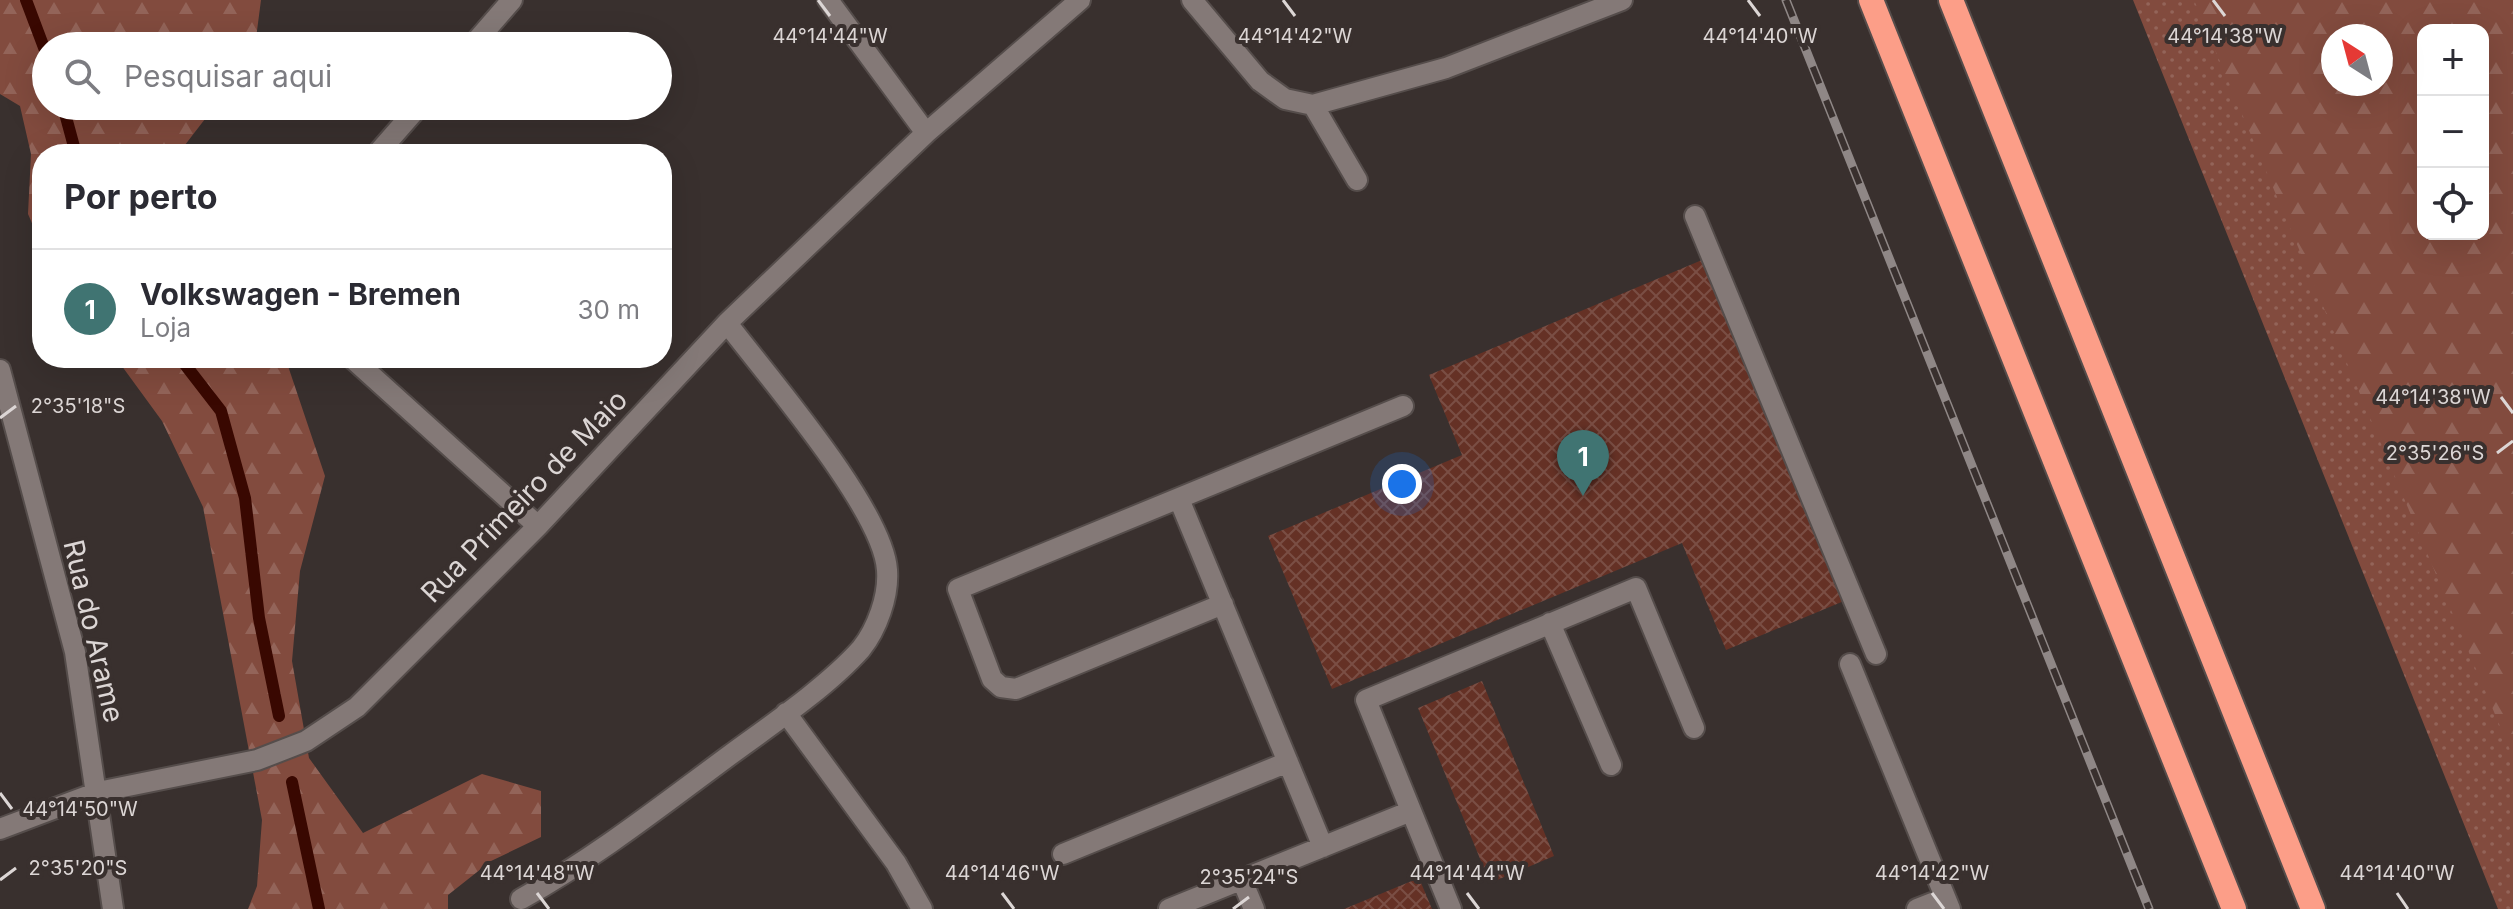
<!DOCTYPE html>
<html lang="pt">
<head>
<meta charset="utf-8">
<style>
  :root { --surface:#fff; --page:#f2f2f3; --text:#2b2b33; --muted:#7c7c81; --line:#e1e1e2; --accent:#407472 }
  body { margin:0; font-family:Inter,sans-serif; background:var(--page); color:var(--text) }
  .controls { position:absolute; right:24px; top:24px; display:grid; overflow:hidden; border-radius:16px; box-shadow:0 8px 32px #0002 }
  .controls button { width:72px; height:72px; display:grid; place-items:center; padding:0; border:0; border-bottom:2px solid var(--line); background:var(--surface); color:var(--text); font:40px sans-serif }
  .compass { position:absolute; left:2321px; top:24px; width:72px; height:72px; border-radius:50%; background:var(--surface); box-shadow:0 8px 32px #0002; rotate:324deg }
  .you { position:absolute; left:1402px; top:484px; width:28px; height:28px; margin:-20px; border:6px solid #fff; border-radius:50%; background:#1a73e8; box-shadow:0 0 0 12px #1a73e833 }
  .badge { display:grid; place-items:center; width:52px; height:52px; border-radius:50%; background:var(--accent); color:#fff; font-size:26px; font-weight:700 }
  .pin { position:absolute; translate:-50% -66px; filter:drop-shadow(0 2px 4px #0008) }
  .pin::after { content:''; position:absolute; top:42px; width:28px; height:24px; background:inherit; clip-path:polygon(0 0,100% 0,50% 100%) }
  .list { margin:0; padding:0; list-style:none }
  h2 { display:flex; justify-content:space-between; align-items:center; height:104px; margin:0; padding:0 32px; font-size:34px }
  h2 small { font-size:26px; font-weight:400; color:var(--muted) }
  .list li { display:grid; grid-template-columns:52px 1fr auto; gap:24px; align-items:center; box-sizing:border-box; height:120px; padding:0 32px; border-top:2px solid var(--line) }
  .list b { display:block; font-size:30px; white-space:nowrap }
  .list p { margin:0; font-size:26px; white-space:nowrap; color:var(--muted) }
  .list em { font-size:26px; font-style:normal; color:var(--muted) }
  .icon { flex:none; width:44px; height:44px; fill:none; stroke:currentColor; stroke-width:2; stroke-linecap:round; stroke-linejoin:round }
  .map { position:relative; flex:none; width:2513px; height:909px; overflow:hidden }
  .search { position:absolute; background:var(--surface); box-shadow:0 8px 32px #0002; left:32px; top:32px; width:640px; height:88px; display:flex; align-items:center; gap:20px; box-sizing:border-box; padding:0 28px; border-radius:44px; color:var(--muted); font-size:30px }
  .panel { position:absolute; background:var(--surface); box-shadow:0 8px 32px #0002; left:32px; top:144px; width:640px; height:224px; border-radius:32px }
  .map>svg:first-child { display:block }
  .grass { fill:url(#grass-dots); fill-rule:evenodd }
  .forest { fill:url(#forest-firs); fill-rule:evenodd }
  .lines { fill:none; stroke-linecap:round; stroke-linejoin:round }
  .stream { stroke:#390801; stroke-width:12 }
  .building { fill:url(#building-cross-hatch) }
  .minor-casing { stroke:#554d4b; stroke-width:24 }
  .highway-casing { stroke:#554d4b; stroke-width:28 }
  .minor { stroke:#847977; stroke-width:20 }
  .highway { stroke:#fc9e88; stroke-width:24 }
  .rail-casing { stroke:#8f8786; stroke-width:9 }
  .rail { stroke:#39302e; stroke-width:6; stroke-dasharray:18; stroke-linecap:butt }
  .ticks { fill:none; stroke:#dcd6d5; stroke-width:3 }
  .labels { text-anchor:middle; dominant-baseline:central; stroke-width:8; stroke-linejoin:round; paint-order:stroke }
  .street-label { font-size:28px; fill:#dcd6d5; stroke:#39302e }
  .ticks-label { font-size:20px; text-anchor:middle; fill:#dcd6d5; stroke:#39302e; stroke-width:8; stroke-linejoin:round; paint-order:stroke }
</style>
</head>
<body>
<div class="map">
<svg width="2513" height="909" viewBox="0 0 2513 909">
  <defs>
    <pattern id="grass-dots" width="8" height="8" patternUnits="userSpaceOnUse" patternTransform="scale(2)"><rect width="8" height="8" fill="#824b3e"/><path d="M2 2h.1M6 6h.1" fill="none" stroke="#936459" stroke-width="1.8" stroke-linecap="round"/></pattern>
    <pattern id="forest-firs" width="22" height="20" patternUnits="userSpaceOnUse" patternTransform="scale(2)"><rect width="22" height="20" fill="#824b3e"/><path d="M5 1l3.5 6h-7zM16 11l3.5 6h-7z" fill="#936459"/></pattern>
    <pattern id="building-cross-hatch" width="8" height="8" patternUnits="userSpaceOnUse" patternTransform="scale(2)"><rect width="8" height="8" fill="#653125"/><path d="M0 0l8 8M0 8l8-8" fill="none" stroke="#7a4e44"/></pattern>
  </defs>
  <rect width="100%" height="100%" fill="#39302e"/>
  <path class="grass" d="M2133 0H2513V909H2498ZM2423 30H2483V234H2423ZM2333 36H2381V84H2333Z"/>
  <path class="forest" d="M0 0H261L255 46H46V106H215L178 154H42V246L28 214 31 154 20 106 0 94Z
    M2194 0H2513V757ZM2423 30H2483V234H2423ZM2381 36V84H2333V36Z
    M116 358H281L287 363 325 476 300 571 292 661 309 758 363 833 482 774 541 791V837L491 861 448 895V909H248L257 886 262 820 203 507 162 421Z"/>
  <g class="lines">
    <path class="stream" d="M26 0 46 53
      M63 106 76 154
      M180 358 221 411 245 498 259 618 279 716
      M292 782 319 909"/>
  </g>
  <path class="building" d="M1702 260 1844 601 1726 650 1682 543 1332 689 1268 536 1462 455 1429 375Z
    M1482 681 1554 856 1490 883 1418 708Z
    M1419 878 1432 909H1344Z"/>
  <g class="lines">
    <g class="minor-casing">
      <path id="minor" d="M828 0 926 133
        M1192 0 1260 81 1285 99 1313 105 1357 180
        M472 46 512 0
        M1313 105 1446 68 1622 0
        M377 154 419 106
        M1695 216 1876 654
        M352 358 538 526
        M0 370 75 652 113 909
        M1179 499 1323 847
        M1223 604 1016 689 1001 687 992 679 958 589 1403 406
        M1550 623 1611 765
        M1850 664 1950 909
        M786 713 896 863 922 909
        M0 829 98 792 257 760 306 741 357 707 538 526 727 323 926 133 1080 0
        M1063 854 1288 762
        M1242 880 1254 909
        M521 899C595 858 661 806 730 755 771 725 827 687 861 649 877 629 889 596 887 570 883 509 767 376 727 323
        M1169 909 1411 811
        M1451 909 1366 700 1636 588 1694 728
        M1917 909 1945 898"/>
    </g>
    <g class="highway-casing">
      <path id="highway" d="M1871 0 2234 909
        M1951 0 2313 909"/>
    </g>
    <use href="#minor" class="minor"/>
    <use href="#highway" class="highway"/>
    <g class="rail-casing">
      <path id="rail" d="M1786 0 2149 909"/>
    </g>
    <use href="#rail" class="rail"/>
  </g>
  <path class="ticks" d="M818 0 830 16M1283 0 1295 16M1748 0 1760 16M2213 0 2225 16M2501 397 2513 413M0 418 16 406M2497 453 2513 441M0 793 12 809M0 880 16 868M537 893 549 909M1002 893 1014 909M1467 893 1479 909M1932 893 1944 909M2397 893 2408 909M1233 909 1249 897"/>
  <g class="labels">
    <g class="street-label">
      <text transform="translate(524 496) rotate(-46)">Rua Primeiro de Maio</text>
      <text transform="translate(94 631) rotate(77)">Rua do Arame</text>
    </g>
  </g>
  <g class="ticks-label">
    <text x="830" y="43">44°14'44"W</text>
    <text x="1295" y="43">44°14'42"W</text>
    <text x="1760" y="43">44°14'40"W</text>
    <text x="2225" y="43">44°14'38"W</text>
    <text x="2433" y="404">44°14'38"W</text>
    <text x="78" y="413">2°35'18"S</text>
    <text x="2435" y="460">2°35'26"S</text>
    <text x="80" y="816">44°14'50"W</text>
    <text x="78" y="875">2°35'20"S</text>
    <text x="537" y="880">44°14'48"W</text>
    <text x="1002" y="880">44°14'46"W</text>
    <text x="1467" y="880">44°14'44"W</text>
    <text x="1932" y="880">44°14'42"W</text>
    <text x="2397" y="880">44°14'40"W</text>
    <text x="1249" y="884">2°35'24"S</text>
  </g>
</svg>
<div class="controls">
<button>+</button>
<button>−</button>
<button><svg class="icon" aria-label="locate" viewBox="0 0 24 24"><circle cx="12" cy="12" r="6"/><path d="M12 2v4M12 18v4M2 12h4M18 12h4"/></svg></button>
</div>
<svg class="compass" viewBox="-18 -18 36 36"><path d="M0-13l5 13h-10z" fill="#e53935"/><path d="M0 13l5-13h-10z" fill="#7c7c81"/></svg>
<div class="you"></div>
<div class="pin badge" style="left:1583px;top:496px">1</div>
<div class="search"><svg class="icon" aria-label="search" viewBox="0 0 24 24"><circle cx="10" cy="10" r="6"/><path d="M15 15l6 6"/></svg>Pesquisar aqui</div>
<section class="panel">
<h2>Por perto<small></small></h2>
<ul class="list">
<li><span class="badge">1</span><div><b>Volkswagen - Bremen</b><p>Loja</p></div><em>30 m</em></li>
</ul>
</section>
</div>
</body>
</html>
